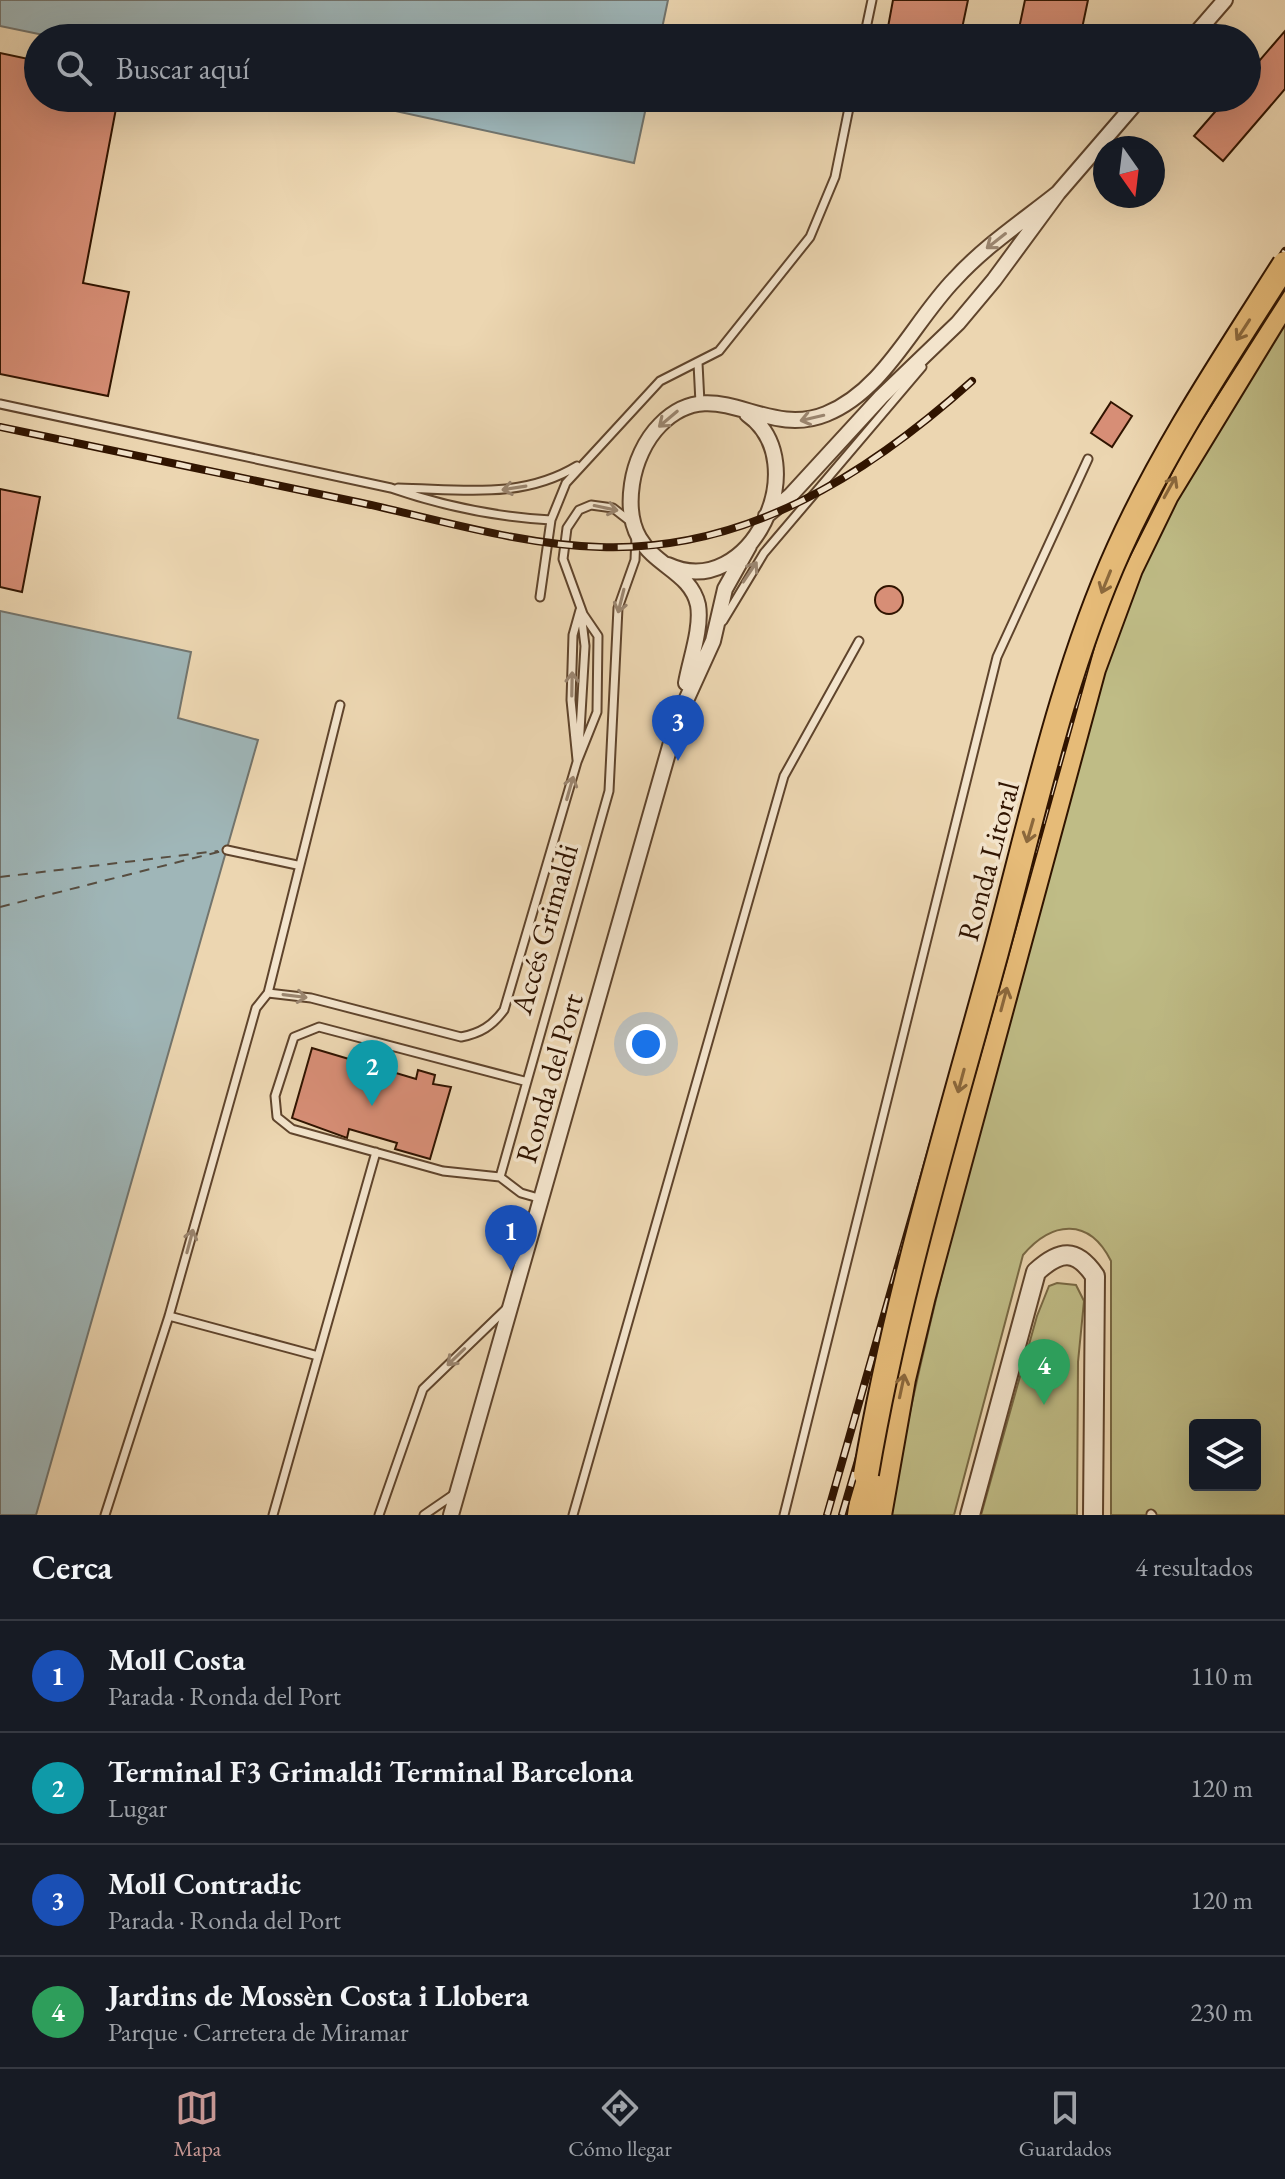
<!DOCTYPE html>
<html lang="es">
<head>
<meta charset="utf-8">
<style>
  :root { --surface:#171b24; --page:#242831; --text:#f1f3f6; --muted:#9ea1a6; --line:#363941; --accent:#c59692 }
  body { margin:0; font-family:"EB Garamond",serif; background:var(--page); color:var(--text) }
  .controls { position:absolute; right:24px; bottom:24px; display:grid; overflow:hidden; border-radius:8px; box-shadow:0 8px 32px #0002 }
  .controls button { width:72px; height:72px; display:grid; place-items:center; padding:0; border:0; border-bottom:2px solid var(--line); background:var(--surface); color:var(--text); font:40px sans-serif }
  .compass { position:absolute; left:1093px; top:136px; width:72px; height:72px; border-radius:50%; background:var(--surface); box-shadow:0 8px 32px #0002; rotate:166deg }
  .you { position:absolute; left:646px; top:1044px; width:28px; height:28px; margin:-20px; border:6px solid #fff; border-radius:50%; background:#1a73e8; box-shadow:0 0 0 12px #1a73e833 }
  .badge { display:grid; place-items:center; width:52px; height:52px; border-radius:50%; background:var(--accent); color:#fff; font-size:26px; font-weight:700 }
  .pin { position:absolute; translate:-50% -66px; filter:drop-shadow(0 2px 4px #0008) }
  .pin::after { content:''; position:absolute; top:42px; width:28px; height:24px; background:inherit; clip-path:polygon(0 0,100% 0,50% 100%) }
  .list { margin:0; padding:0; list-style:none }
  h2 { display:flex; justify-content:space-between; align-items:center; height:104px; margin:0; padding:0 32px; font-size:34px }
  h2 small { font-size:26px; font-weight:400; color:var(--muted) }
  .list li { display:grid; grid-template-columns:52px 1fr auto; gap:24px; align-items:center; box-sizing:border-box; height:112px; padding:0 32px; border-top:2px solid var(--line) }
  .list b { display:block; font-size:30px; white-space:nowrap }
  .list p { margin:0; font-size:26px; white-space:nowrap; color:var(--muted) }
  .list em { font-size:26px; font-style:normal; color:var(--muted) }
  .icon { flex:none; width:44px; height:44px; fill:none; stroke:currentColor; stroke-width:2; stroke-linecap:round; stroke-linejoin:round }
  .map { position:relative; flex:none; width:1285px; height:1515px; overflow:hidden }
  .search { position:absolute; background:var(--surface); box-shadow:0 8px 32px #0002; left:24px; right:24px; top:24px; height:88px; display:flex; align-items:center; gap:20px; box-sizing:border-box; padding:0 28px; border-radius:44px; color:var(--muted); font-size:30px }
  .sheet { height:552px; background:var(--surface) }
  nav { display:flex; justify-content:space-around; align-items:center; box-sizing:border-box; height:112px; border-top:2px solid var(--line); background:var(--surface); font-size:22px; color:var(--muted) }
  nav a { display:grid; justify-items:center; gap:4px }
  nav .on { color:var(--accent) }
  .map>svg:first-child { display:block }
  .green { fill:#bfbc86; stroke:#786843; stroke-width:2; fill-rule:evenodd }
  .water { fill:#9fb6b8; stroke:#73756e; stroke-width:2 }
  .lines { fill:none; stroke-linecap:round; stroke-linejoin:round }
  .ferry { stroke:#574d40; stroke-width:2; stroke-dasharray:10 8; stroke-linecap:butt }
  .building { fill:#d78e76; stroke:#301400; stroke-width:2 }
  .service-casing { stroke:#5f442c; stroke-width:11 }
  .minor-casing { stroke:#5f442c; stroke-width:18 }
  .tertiary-casing { stroke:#5f442c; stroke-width:22 }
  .trunk-casing { stroke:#301400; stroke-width:28 }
  .service { stroke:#f3e4cc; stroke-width:7 }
  .minor { stroke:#f3e4cc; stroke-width:14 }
  .tertiary { stroke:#f3e4cc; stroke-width:18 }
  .trunk { stroke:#e6bb78; stroke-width:24 }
  .rail-casing { stroke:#301400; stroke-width:8 }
  .rail { stroke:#f3e4cc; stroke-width:5; stroke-dasharray:15; stroke-linecap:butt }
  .trunk-bridge-casing { stroke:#301400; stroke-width:28; stroke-linecap:butt }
  .trunk-bridge { stroke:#e6bb78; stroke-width:24 }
  .oneway { stroke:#9b8670 }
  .oneway2 { stroke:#8b683c }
  .labels { text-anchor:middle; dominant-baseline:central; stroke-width:7; stroke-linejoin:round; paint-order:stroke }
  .street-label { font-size:30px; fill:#301400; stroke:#f3e4cc }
</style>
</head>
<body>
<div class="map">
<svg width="1285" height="1515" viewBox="0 0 1285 1515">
  <rect width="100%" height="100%" fill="#ecd6b1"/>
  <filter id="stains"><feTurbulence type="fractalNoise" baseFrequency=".0025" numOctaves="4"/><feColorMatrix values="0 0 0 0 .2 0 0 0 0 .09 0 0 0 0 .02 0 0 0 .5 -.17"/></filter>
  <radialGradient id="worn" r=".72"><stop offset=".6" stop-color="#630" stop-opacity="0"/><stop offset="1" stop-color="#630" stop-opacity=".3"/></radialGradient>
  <path class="green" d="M1285 322V1515H1111V1261C1089 1217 1052 1221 1023 1255L954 1515H889C927 1314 982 1119 1036 923 1068 805 1093 681 1142 570 1180 483 1234 401 1285 322ZM1195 1425H1255V1485H1195Z
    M1057 1283 1076 1285 1084 1301 1078 1362 1077 1515H981L1037 1316 1049 1286Z"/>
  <path class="water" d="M0 0H668L660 38H58L0 26Z
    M336 98H648L634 163Z
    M0 611 191 652 178 718 258 740 36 1515H0Z"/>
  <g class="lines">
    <path class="ferry" d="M0 877 218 851
      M0 907 226 850"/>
  </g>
  <path class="building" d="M893 0H968L960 38H886Z
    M1025 0H1088L1080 38H1017Z
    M1285 31V89L1223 161 1194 136 1227 98H1247V75Z
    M0 53 38 61V98H118L83 283 129 292 108 396 0 374Z
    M1111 402 1132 416 1112 447 1091 433Z
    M0 489 40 497 22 592 0 587Z
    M875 600a14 14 0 1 1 28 0a14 14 0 1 1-28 0Z
    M312 1048 416 1079 418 1070 435 1075 433 1084 451 1087 430 1159 395 1149 397 1143 349 1129 347 1138 292 1118Z"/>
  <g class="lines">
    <g class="service-casing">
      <path id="service" d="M864 38 872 0
        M698 363 700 403
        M0 404 391 488C443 506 495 517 551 520
        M398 488C460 489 521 500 577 466
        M540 597 551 520 566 483 660 381 719 351 810 237 835 177 851 98
        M723 621 764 553 922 367
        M579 748 585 646 581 613
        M577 760 571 700 573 635 580 610
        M227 850 297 865
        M268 993 340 705
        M524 1081 319 1027 294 1037 275 1096 277 1117 292 1129 443 1171 500 1177 521 1193 542 1199
        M500 1177 609 791 618 608 635 560 636 537
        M169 1316 318 1356
        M1151 1514 1152 1515
        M105 1515 169 1316 256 1008 268 993 311 998 461 1037C481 1033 492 1026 504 1010L577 762 597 712 598 636 583 614 563 559 567 528 579 510 591 505 613 508 631 522
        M273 1515 376 1152
        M379 1515 423 1389 507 1308
        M424 1515 456 1493
        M573 1515 784 776 859 641
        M784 1515 997 657 1088 459"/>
    </g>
    <g class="minor-casing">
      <path id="minor" d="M1192 38 1225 0
        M766 516 790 496 881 397 958 323 994 280 1058 193 1140 98
        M668 565C750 603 816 462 747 414
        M686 683C690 660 702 628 698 605 688 559 620 566 632 484 635 463 645 440 660 425 714 370 763 440 826 414 885 390 913 322 955 279 985 246 1023 221 1058 193
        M451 1515 678 718 713 641 725 589 749 546"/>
    </g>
    <g class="tertiary-casing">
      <path id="tertiary" d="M970 1515 1036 1272C1060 1250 1076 1248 1095 1276L1093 1515"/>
    </g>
    <g class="trunk-casing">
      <path id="trunk" d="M860 1515 866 1474
        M879 1515 903 1379 923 1296 1093 669 1130 569 1166 495 1285 300"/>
    </g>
    <use href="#service" class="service"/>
    <use href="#minor" class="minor"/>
    <use href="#tertiary" class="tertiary"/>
    <use href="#trunk" class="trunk"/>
    <g class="rail-casing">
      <path id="rail" d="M0 427C121 452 241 478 362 503 440 520 521 545 600 547 746 552 868 474 972 381
        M827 1515 1042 761 1093 593 1131 510 1211 366 1285 251
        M842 1515 976 1060 1104 601 1183 444 1285 284"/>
    </g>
    <use href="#rail" class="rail"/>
    <g class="trunk-bridge-casing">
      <path id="trunk-bridge" d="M866 1474C896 1297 949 1124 996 952 1032 819 1062 675 1119 549 1164 449 1226 357 1285 264"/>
    </g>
    <use href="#trunk-bridge" class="trunk-bridge"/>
  </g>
  <defs><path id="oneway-shaft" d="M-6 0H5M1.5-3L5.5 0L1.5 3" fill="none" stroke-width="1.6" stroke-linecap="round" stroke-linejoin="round" transform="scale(2)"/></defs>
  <g class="oneway">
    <use href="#oneway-shaft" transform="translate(996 241) rotate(142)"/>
    <use href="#oneway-shaft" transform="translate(812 418) rotate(167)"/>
    <use href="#oneway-shaft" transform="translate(668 419) rotate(140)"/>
    <use href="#oneway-shaft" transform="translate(514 488) rotate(171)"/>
    <use href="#oneway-shaft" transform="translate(606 508) rotate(12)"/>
    <use href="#oneway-shaft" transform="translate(750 572) rotate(-56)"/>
    <use href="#oneway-shaft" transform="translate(621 601) rotate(104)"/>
    <use href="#oneway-shaft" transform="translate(572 684) rotate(-89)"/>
    <use href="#oneway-shaft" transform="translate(570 788) rotate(-74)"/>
    <use href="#oneway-shaft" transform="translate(295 996) rotate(7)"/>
    <use href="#oneway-shaft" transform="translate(190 1241) rotate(-75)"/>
    <use href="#oneway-shaft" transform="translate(456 1357) rotate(136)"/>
  </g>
  <g class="oneway2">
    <use href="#oneway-shaft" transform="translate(1243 330) rotate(123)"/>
    <use href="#oneway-shaft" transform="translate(1170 487) rotate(-61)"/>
    <use href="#oneway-shaft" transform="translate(1106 582) rotate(112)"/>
    <use href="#oneway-shaft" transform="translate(1030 831) rotate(106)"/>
    <use href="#oneway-shaft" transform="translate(1004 999) rotate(-75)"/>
    <use href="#oneway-shaft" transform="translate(961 1081) rotate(105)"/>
    <use href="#oneway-shaft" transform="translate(902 1386) rotate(-78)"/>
  </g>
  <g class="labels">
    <g class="street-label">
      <text transform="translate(988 861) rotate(-75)">Ronda Litoral</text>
      <text transform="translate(544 929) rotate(-74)">Accés Grimaldi</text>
      <text transform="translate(549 1078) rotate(-74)">Ronda del Port</text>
    </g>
  </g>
  <rect width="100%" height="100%" filter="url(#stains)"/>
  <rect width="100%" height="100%" fill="url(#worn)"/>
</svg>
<div class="controls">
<button><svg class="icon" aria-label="layers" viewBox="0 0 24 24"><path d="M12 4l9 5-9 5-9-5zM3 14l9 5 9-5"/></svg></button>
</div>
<svg class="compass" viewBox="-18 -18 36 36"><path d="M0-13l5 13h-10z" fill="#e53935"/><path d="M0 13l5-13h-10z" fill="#9ea1a6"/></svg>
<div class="you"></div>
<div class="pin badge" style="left:511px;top:1271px;background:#1a4fb4">1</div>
<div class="pin badge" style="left:372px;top:1106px;background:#0f9aa8">2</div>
<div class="pin badge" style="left:678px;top:761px;background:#1a4fb4">3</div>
<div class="pin badge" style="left:1044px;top:1405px;background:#2e9e5b">4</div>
<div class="search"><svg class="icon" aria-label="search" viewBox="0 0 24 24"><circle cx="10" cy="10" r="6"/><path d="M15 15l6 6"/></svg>Buscar aquí</div>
</div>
<section class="sheet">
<h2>Cerca<small>4 resultados</small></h2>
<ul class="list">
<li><span class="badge" style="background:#1a4fb4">1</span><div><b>Moll Costa</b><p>Parada · Ronda del Port</p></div><em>110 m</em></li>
<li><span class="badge" style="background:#0f9aa8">2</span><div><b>Terminal F3 Grimaldi Terminal Barcelona</b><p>Lugar</p></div><em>120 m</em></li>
<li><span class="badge" style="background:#1a4fb4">3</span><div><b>Moll Contradic</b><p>Parada · Ronda del Port</p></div><em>120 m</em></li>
<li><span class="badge" style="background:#2e9e5b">4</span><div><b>Jardins de Mossèn Costa i Llobera</b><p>Parque · Carretera de Miramar</p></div><em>230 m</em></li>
</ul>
</section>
<nav>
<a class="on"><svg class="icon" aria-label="map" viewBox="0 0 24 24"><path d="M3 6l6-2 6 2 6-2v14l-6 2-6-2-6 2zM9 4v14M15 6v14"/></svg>Mapa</a>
<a><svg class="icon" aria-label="directions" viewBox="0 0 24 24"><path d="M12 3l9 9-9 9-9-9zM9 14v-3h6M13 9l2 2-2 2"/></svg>Cómo llegar</a>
<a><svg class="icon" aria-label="saved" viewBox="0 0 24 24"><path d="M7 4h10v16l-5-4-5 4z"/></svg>Guardados</a>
</nav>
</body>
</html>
